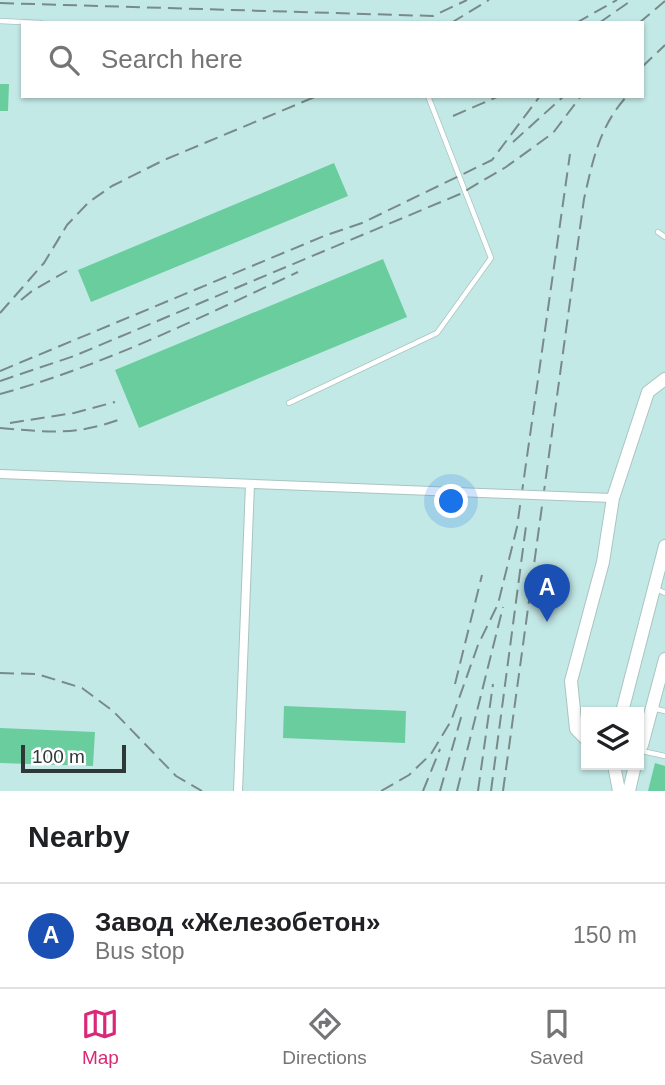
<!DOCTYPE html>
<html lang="en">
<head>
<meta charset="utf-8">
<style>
  :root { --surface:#fff; --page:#f6f6f6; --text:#202124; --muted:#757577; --line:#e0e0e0; --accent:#db2777 }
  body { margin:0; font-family:Helvetica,sans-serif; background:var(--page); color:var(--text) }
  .controls { position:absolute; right:21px; bottom:21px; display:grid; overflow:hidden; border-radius:0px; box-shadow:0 2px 5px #0004 }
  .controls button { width:63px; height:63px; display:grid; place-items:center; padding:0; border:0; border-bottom:2px solid var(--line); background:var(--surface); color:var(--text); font:35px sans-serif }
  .scale { position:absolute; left:21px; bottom:18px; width:105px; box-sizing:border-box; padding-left:7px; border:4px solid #2d3837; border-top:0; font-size:19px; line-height:24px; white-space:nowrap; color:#2d3837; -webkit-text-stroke:5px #fff; paint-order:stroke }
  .you { position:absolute; left:452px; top:502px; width:24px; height:24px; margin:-18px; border:5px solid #fff; border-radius:50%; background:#1a73e8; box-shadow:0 0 0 10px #1a73e833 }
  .badge { display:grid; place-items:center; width:46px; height:46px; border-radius:50%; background:var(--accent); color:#fff; font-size:23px; font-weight:700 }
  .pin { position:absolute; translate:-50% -58px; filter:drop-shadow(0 2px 4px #0008) }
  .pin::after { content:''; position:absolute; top:37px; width:24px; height:21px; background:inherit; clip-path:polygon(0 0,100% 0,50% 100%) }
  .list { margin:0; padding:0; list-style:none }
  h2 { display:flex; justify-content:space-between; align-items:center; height:91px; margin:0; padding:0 28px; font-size:30px }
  h2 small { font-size:23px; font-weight:400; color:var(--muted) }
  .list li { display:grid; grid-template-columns:46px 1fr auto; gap:21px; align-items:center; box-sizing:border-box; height:105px; padding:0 28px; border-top:2px solid var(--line) }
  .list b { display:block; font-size:26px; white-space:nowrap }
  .list p { margin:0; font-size:23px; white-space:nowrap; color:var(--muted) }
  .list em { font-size:23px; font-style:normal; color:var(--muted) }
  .icon { flex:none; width:38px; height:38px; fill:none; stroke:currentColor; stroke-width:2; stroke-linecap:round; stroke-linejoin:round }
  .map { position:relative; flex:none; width:665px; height:791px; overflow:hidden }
  .search { position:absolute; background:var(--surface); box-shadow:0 2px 5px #0004; left:21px; right:21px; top:21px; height:77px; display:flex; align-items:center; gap:18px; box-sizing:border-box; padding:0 24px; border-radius:0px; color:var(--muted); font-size:26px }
  .sheet { height:196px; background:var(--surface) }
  nav { display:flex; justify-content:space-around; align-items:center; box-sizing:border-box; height:98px; border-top:2px solid var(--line); background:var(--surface); font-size:19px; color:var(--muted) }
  nav a { display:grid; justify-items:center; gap:4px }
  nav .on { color:var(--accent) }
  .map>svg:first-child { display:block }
  .built { fill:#c3e9e6; fill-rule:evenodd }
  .building { fill:#6acd9d }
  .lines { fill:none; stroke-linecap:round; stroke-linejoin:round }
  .lane-casing { stroke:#a9c4c2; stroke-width:6 }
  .street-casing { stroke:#a9c4c2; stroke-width:10 }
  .secondary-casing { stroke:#a9c4c2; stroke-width:14 }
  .lane { stroke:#fff; stroke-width:4.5 }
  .street { stroke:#fff; stroke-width:8 }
  .secondary { stroke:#fff; stroke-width:12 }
  .rail { stroke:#788a89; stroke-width:2; stroke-dasharray:14 7; stroke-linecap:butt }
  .street-bridge-casing { stroke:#a9c4c2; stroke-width:10; stroke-linecap:butt }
  .street-bridge { stroke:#fff; stroke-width:8 }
</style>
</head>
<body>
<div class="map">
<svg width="665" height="791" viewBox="0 0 665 791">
  <rect width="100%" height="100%" fill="#d6f2f0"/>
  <path class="built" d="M0 0H665V791H0ZM23 23H642V96H23ZM586 712H639V765H586Z"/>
  <path class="building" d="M0 84H9L8 111H0Z
    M334 163 348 196 91 302 78 270Z
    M383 259 407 317 139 428 115 370Z
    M284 706 406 711 405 743 283 738Z
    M0 728 95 732 93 766 0 763Z
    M655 763 665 766V791H648Z"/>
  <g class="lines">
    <g class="lane-casing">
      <path id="lane" d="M0 21 41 23
        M658 232 665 237
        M289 403 437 333 491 258 428 96
        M656 589 665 593
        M652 708 665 711
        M642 751 665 756"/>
    </g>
    <g class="street-casing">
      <path id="street" d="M0 474 507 494
        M584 497 613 498
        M238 791 250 484"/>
    </g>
    <g class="secondary-casing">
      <path id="secondary" d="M622 712 665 546
        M586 739 576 729 571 681 603 562 613 498 648 392 665 379
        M642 745 665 659
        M614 765 619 791
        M629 791 635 765"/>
    </g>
    <use href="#lane" class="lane"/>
    <use href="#street" class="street"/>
    <use href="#secondary" class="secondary"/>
    <path class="rail" d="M0 3 433 16 467 0
      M451 23 489 0
      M576 23 617 0
      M599 23 632 0
      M639 23 665 1
      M642 67 665 45
      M453 116 499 96
      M513 142 564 96
      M21 300 32 291 67 271
      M0 313 44 263 67 225 89 202 112 186 164 160 317 96
      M0 371 324 236 362 223 492 160 540 96
      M0 381 74 356 460 194 506 167 553 133 581 96
      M0 394C103 366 201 317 298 272
      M10 423 74 413 115 402
      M0 428C49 432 74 436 121 419
      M0 673 37 674 82 688 113 711 176 776 202 791
      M455 684 482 575
      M381 791 409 775 431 754 451 721 478 645 498 604 517 527 570 154
      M423 791 440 749
      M440 791 462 714
      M457 791 503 607
      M478 791 493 684
      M491 791 526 526
      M503 791 584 199C593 160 599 127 627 96"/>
    <g class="street-bridge-casing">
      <path id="street-bridge" d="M507 494 584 497"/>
    </g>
    <use href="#street-bridge" class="street-bridge"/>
  </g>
</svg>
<div class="controls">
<button><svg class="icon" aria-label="layers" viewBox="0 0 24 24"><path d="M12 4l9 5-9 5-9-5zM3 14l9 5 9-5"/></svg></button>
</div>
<div class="scale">100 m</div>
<div class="you"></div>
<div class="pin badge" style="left:547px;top:622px;background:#1a4fb4">A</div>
<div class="search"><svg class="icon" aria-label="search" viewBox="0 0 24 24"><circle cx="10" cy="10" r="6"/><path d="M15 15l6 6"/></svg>Search here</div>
</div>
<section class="sheet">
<h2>Nearby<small></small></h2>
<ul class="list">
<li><span class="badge" style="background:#1a4fb4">A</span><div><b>Завод «Железобетон»</b><p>Bus stop</p></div><em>150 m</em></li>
</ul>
</section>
<nav>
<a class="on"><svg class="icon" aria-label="map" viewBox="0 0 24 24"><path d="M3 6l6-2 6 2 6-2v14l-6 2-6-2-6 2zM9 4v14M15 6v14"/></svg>Map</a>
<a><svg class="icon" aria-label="directions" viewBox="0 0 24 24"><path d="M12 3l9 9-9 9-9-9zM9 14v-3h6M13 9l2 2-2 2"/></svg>Directions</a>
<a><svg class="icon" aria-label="saved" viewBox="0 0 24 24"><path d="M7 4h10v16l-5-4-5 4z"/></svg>Saved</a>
</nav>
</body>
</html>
